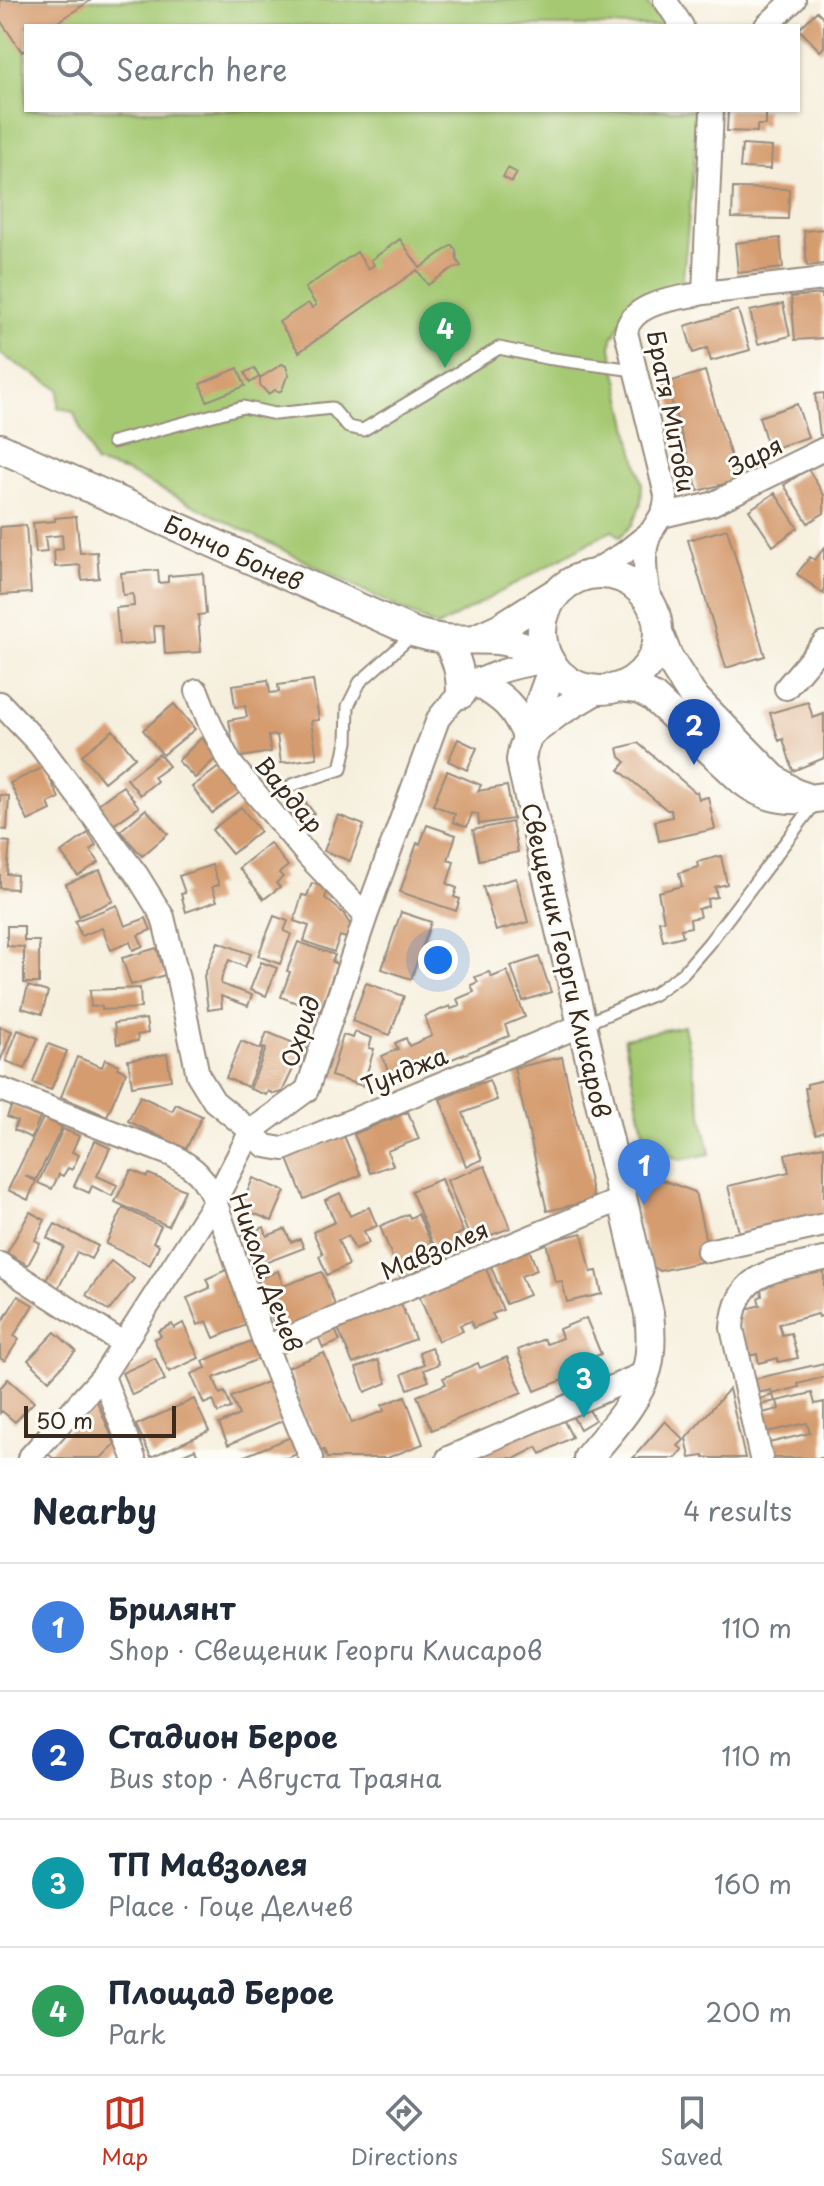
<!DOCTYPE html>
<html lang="en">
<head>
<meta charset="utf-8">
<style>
  :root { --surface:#fff; --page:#f6f6f7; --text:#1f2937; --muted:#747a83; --line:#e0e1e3; --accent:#c8321e }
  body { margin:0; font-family:"Playpen Sans",sans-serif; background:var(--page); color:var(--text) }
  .scale { position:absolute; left:24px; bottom:20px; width:152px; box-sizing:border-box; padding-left:8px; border:4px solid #3b2a1e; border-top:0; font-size:22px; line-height:28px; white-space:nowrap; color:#3b2a1e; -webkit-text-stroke:6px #fdfcf7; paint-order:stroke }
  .you { position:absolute; left:438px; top:960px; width:28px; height:28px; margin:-20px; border:6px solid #fff; border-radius:50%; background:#1a73e8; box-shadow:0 0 0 12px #1a73e833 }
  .badge { display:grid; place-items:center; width:52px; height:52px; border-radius:50%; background:var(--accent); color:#fff; font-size:26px; font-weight:700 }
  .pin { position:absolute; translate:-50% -66px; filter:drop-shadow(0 2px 4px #0008) }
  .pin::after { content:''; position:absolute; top:42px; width:28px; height:24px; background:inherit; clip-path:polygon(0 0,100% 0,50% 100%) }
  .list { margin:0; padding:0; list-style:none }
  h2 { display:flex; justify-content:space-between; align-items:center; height:104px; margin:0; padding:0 32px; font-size:34px }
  h2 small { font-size:26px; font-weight:400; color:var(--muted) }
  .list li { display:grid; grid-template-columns:52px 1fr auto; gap:24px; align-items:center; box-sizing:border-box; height:128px; padding:0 32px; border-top:2px solid var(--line) }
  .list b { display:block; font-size:30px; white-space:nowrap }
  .list p { margin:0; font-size:26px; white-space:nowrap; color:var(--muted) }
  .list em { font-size:26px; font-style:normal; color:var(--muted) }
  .icon { flex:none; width:44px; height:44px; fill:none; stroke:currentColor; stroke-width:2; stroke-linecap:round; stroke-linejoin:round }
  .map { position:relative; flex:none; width:824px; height:1458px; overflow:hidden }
  .search { position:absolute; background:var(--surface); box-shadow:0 2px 6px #0004; left:24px; right:24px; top:24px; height:88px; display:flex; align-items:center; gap:20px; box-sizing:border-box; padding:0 28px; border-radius:0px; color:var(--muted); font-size:30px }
  .sheet { height:616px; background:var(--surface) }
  nav { display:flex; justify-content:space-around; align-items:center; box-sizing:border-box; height:112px; border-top:2px solid var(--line); background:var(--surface); font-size:22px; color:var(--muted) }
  nav a { display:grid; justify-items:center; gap:4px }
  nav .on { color:var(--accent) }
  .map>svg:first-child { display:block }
  .green { fill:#a5c972; stroke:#707a48; stroke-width:2 }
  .building { fill:#d59c6f }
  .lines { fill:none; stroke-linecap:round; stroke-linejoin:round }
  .service-casing { stroke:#988c7e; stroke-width:15 }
  .minor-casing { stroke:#988c7e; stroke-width:26 }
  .tertiary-casing { stroke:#988c7e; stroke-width:32 }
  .service { stroke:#fff; stroke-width:11 }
  .minor { stroke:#fff; stroke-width:22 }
  .tertiary { stroke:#fff; stroke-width:28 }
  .labels { text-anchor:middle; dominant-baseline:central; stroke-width:6; stroke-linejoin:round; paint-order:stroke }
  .street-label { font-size:24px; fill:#3b2a1e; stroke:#fdfcf7 }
</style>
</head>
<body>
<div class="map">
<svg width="824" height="1458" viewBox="0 0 824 1458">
  <rect width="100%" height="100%" fill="#fdfcf7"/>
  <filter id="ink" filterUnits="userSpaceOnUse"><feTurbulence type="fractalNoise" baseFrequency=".0125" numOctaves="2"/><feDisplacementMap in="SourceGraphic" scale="16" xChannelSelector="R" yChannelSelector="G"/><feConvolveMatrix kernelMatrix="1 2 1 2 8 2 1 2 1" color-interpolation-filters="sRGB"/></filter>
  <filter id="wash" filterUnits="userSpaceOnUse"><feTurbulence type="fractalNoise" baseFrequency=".006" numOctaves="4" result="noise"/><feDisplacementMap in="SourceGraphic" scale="32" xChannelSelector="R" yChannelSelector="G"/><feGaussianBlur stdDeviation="1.8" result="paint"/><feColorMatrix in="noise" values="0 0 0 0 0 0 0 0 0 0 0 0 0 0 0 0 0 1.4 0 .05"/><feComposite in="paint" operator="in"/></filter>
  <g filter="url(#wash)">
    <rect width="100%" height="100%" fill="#f6efdd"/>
    <path class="green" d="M0 0H644L666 26H26V110H699L683 278 685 294 624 317 612 338 611 348 632 444 642 483 641 503 632 525 620 537 612 530 437 627 127 472 95 463 73 411 58 408 59 389 0 354Z
      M684 1026 710 1154 680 1160 646 1145 624 1038Z"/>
    <g id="blocks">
      <path class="building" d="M0 0H91L52 26H26V49L22 52 0 20Z
        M817 11 824 18V47L820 51 799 29Z
        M728 110H766V125H757V132L727 131Z
        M742 145 772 147 771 169 740 168Z
        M508 168 517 173 512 182 503 177Z
        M733 188 789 189 788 219 732 218Z
        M824 229V264L807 266 804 231Z
        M780 238 783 268 738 273 735 243Z
        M400 239 420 268 452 245 456 250 457 260 461 266 450 270 428 285 417 270 299 352 279 322 308 303 312 308 316 305 305 288 357 252 368 269 374 265 371 260Z
        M822 294 824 338 795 340 791 297Z
        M783 304 790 336 758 344 750 311Z
        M738 310 750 350 711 361 707 348 693 353 685 326Z
        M282 364 286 366 289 376 286 379 282 390 278 392 275 390 268 394 260 385V378Z
        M238 368 245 386 207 401 200 384Z
        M254 368 259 377 250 383 245 373Z
        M705 371 738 480 698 491 666 383Z
        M824 393V435H820L815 394Z
        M797 404 808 437 769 450 759 417Z
        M808 469 824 495V513L808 523 784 485Z
        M775 493 798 528 773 546 749 510Z
        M76 516 80 553 97 552 99 578 82 580 80 565 55 567 54 550 63 549 62 535 45 537 47 552 36 553 33 523 55 521V518Z
        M26 525 31 593 0 595V527Z
        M727 529 765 656 726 668 688 540Z
        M824 548V594L797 574 810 557 815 560Z
        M158 570 159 583 168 582V576L203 573 206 614 198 615 201 652 165 654 163 626H154L155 642 119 645 116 608 134 606 133 594 123 595 121 573Z
        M268 680 270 693 279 692 278 685 313 680 319 720 311 721 317 758 281 763 277 735 268 736 271 752 235 758 229 720 247 717 245 706 235 707 232 685Z
        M808 702 813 718 824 714V758L793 771 783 739 779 741 770 713Z
        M174 704 195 729 163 755 143 730Z
        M113 730 135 757 104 782 82 755Z
        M201 738 218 756 195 778 178 761Z
        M458 739 477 748 467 770 448 761Z
        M638 743 695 792H697L699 799 708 797 715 829 659 841 655 821 672 817 671 810H667L619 770 626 762 620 757 618 748Z
        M159 754 169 766 154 777 157 781 140 795 127 779Z
        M44 767 59 798 48 803 51 810 28 821 10 783Z
        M219 767 239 793 212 813 192 787Z
        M447 771 481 785 478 791 507 786 513 819 479 824 478 814 472 813 467 827 453 822 455 814 433 805Z
        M123 786 139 807 113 825 98 804Z
        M0 795 9 796 7 830 0 829Z
        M300 795 314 813 299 825 285 807Z
        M241 807 260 831 232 854 212 830Z
        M146 809 168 834 142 856 120 831Z
        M338 815 364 825 350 861 324 851Z
        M512 822 518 852 479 860 473 830Z
        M427 825 456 835 448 860 454 862 447 884 457 888 454 897 460 899 456 911 400 892 417 843 420 844Z
        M88 833 96 845 90 850 99 862 78 876 61 853Z
        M0 841 10 842 7 874 17 875 16 889 0 888Z
        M270 843 288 866 279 873 283 877 276 883 280 887 264 899 239 868Z
        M721 856 727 884 715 887 717 897 707 899 708 906 698 909 700 917 690 919 691 927 681 929 683 936 663 941 659 921 664 920 658 892 682 886 679 873 698 867 697 862Z
        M212 865 219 885 212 887 217 901 186 912 181 894 185 893 179 876Z
        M100 870 113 901 79 916 66 884Z
        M516 878 528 922 496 931 483 887Z
        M312 883 328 889 325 898 343 913 351 926 346 938 340 936 334 952 304 941 309 926 294 921 302 895 307 896Z
        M117 905 125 926 146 918 151 930 138 935 143 946 133 950 130 942 111 950 102 928 81 936 75 921Z
        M401 912 431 922 411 979 382 969Z
        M274 916 288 921 284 931 291 934 280 964 258 956Z
        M7 926H24V941H39V983H24V947L7 946Z
        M218 942 251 954 245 967 229 960 222 976 221 984 252 995 248 1006 221 996 222 1008 208 1010 204 976Z
        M298 942 335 955 332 962 337 964 320 1012 281 997 290 972 287 971Z
        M157 948 165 975 131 985 122 958Z
        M539 957 551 992 523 1001 511 966Z
        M261 962 277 968 266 996 250 990Z
        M507 971 525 1017 505 1025 509 1036 393 1083 382 1056 398 1049 395 1043 406 1038 409 1046 432 1036 425 1016 450 1006 451 1009 460 1006 457 999 474 992 471 985 478 982 475 977 489 972 492 977Z
        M366 983 404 996 390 1035 352 1021Z
        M28 986 48 992 42 1014 22 1008Z
        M140 988 141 1008 102 1010V1006L91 1007 90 990Z
        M146 1019 148 1033 137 1035 138 1041 117 1044 114 1023Z
        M0 1027 12 1031 0 1062Z
        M18 1030 38 1038 25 1069 6 1061Z
        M267 1032 308 1049 301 1067 295 1065 282 1092 274 1094 268 1091 266 1095 250 1089 266 1049 261 1047Z
        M355 1032 372 1038 369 1048 374 1049 363 1086 331 1076 343 1035 353 1038Z
        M241 1041 263 1050 248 1087 226 1078Z
        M48 1044 67 1051 51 1090 33 1083Z
        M167 1054 171 1080 132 1086 128 1060Z
        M77 1057 102 1067 105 1059 119 1065 117 1068 126 1072 107 1116 61 1097Z
        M562 1057 594 1200 547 1211 514 1068Z
        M489 1080 497 1100 463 1113 482 1160 466 1166 440 1099Z
        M824 1080V1131L816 1134 809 1113 805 1088H807V1084Z
        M140 1096 172 1111 176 1104 202 1116 186 1149 128 1121Z
        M12 1105 40 1118 31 1138 14 1130 17 1121 7 1117Z
        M408 1112 419 1139 387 1151 393 1165 370 1173 354 1134Z
        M43 1118 62 1127 36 1180 25 1176 36 1181 28 1200 8 1190Z
        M63 1129 79 1136 72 1152 79 1155 72 1170 68 1168 63 1176 59 1174 52 1189 38 1183Z
        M344 1136 361 1175 304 1199 288 1159Z
        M95 1141 110 1148 97 1176 117 1185 112 1196 92 1186 89 1193 74 1186Z
        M824 1146V1214L739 1232 728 1186 789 1172 785 1154Z
        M485 1166 510 1228 481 1239 477 1230 468 1233 447 1180Z
        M131 1170 147 1177 149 1174 185 1190 168 1226 115 1202Z
        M635 1170 695 1192 710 1260 660 1271 650 1265 630 1179Z
        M253 1178 285 1191 272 1221 241 1208Z
        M441 1179 463 1232 455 1236 458 1242 436 1251 411 1191Z
        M340 1193 350 1216 369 1207 377 1226 364 1231 369 1243 355 1249 348 1236 338 1240 349 1265 327 1275 319 1256 323 1254 313 1232 335 1222 325 1200Z
        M123 1208 161 1226 153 1242 159 1245 150 1265 106 1244Z
        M30 1212 45 1220 35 1240 40 1243 28 1265 7 1253Z
        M408 1214 410 1218 418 1214 437 1256 426 1261 428 1267 401 1279 380 1226Z
        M55 1224 98 1246 91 1259 77 1252 58 1289 45 1282 64 1247 47 1238Z
        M264 1227 267 1236 285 1229 291 1242 300 1239 304 1248 252 1268 239 1237Z
        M582 1233 591 1272 597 1271 602 1294 567 1302 562 1281 555 1282 546 1242Z
        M526 1241 537 1270 521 1276 529 1295 506 1304 491 1266 517 1256 513 1245Z
        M111 1261 134 1279 109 1311 86 1295Z
        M484 1264 503 1310 492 1314 495 1319 473 1328 471 1321 460 1325 463 1331 438 1341 417 1291Z
        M226 1270 249 1324 214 1338 207 1321 198 1325 187 1298 210 1288 206 1279Z
        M819 1270V1272L824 1271V1315L819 1317 818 1314 779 1324 782 1335 791 1333 798 1358 778 1362V1358L759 1363 757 1354 749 1356 739 1319 744 1310 760 1305 758 1298 762 1296 761 1290 764 1285Z
        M278 1271 283 1286 322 1272 337 1310 277 1332 258 1279Z
        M18 1296 33 1305 14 1336 19 1339 5 1361 0 1358V1325Z
        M398 1296 415 1339 353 1364 335 1322Z
        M586 1318 601 1354 564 1369 568 1378 535 1391 518 1350 544 1339 547 1344 562 1338 559 1329Z
        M332 1322 340 1341 323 1348 315 1329Z
        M183 1323 199 1358 169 1372 154 1339 161 1336 158 1331 172 1324 174 1328Z
        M55 1332 76 1351 49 1380 28 1360Z
        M251 1341 258 1359 214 1378 220 1394 225 1392 231 1408 218 1413 213 1400 204 1404 191 1374 206 1368 203 1361Z
        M431 1347 439 1364 424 1370 429 1381 408 1389 402 1374 424 1364 419 1352Z
        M324 1353 352 1423 384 1411 382 1405 405 1396 423 1444 387 1458H327L324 1450 320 1451 308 1420 305 1422 296 1398 299 1397 288 1367Z
        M507 1357 522 1392 432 1430 417 1396 446 1384 443 1378 478 1363 480 1368Z
        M155 1358 165 1380 132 1395 122 1373Z
        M378 1360 387 1383 365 1392 356 1368Z
        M824 1363V1377L798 1384 799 1387 772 1394 771 1390 758 1393 754 1379Z
        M8 1379 34 1402 15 1422 2 1411 0 1413V1388Z
        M267 1382 284 1420 228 1445 219 1424 239 1415 231 1397Z
        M729 1389 745 1458H704V1456L690 1458 686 1438Z
        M812 1393 815 1404 824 1402V1458H773L769 1443 810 1433 807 1423 767 1432 762 1413 779 1409 777 1401Z
        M773 1395 775 1401 760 1405 759 1399Z
        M96 1399 115 1444 101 1458H53L48 1454Z
        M194 1399 209 1431 151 1457 136 1425Z
        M588 1408 595 1420 580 1429 573 1417Z
        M559 1411 572 1437 541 1454 537 1447 516 1458H486L483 1451Z
        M665 1421 684 1440 678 1446 683 1450 676 1458H633Z
        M298 1434 305 1451 287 1458H240Z
        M195 1449 199 1458H174Z"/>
    </g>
  </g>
  <g filter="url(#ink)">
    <use href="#blocks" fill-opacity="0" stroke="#988c7e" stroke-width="2"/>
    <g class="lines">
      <g class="service-casing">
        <path id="service" d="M113 442 243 407 275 414 332 408 348 427 363 430 499 348 546 358 634 370
          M292 785 341 769 347 742 348 706 360 682 415 633
          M582 1025 654 994 683 973 709 943 816 802"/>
      </g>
      <g class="minor-casing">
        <path id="minor" d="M665 0 682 26
          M766 26 794 0
          M704 293 824 279
          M662 516 712 504 824 449
          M586 576 623 554 652 531
          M650 603C647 583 641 556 649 537 656 520 666 516 666 495L626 332C632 301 678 299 704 293L712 110
          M786 688 824 643
          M197 691 210 724 231 764 308 856 366 916
          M0 703 39 744 137 875 163 917 178 979 198 1075 214 1101 251 1131 265 1146 283 1149 582 1025
          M0 1089 172 1155C196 1169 203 1175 215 1201L266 1347 311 1458
          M708 1251 824 1225
          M0 1264 124 1344
          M266 1347 622 1199
          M103 1376 134 1458
          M29 1458 103 1376 215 1201 251 1131 307 1090 366 916 438 719C468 678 500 668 549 661
          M448 1458 647 1372
          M761 1458 732 1328C736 1269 778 1270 824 1259"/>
      </g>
      <g class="tertiary-casing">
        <path id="tertiary" d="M0 448 416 633C447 643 466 638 497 640 514 642 531 648 546 654
          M542 632a58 58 0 1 1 116 0a58 58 0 1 1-116 0Z
          M658 632 668 657 692 695 773 778 794 793 803 796
          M477 638 501 627 555 593
          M447 641C457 659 461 673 461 694
          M553 667 523 749 521 760 523 771 649 1313C651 1331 652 1351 647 1369 638 1402 609 1432 588 1458
          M477 682C504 698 515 707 527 736
          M618 687 638 689 653 697 743 781C767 800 794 802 824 797
          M528 735 557 713 596 690"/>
      </g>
      <use href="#service" class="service"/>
      <use href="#minor" class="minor"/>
      <use href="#tertiary" class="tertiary"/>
    </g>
  </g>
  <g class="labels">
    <g class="street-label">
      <text transform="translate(672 411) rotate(79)">Братя Митови</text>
      <text transform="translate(755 455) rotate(-27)">Заря</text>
      <text transform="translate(234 552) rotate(24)">Бончо Бонев</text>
      <text transform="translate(290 794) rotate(50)">Вардар</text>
      <text transform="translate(567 960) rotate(77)">Свещеник Георги Клисаров</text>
      <text transform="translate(299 1031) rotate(-71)">Охрид</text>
      <text transform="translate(404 1070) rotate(-22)">Тунджа</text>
      <text transform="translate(434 1249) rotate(-23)">Мавзолея</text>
      <text transform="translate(267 1272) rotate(70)">Никола Дечев</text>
    </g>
  </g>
</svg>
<div class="scale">50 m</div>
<div class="you"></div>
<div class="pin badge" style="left:644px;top:1205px;background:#3f7fe0">1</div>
<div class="pin badge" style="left:694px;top:765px;background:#1a4fb4">2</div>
<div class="pin badge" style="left:584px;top:1418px;background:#0f9aa8">3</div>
<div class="pin badge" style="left:445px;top:368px;background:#2e9e5b">4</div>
<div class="search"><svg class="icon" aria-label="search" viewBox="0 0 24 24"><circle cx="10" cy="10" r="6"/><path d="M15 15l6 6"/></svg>Search here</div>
</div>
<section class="sheet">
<h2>Nearby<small>4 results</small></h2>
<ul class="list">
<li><span class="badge" style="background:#3f7fe0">1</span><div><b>Брилянт</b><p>Shop · Свещеник Георги Клисаров</p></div><em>110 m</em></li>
<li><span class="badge" style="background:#1a4fb4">2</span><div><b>Стадион Берое</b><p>Bus stop · Августа Траяна</p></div><em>110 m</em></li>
<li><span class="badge" style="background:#0f9aa8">3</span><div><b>ТП Мавзолея</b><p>Place · Гоце Делчев</p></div><em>160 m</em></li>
<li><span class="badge" style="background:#2e9e5b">4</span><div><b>Площад Берое</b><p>Park</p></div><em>200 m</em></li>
</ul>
</section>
<nav>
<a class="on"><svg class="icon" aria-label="map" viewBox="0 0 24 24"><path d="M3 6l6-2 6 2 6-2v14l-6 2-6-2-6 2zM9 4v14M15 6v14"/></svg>Map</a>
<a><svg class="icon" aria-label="directions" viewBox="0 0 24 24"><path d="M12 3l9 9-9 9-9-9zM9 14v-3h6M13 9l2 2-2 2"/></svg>Directions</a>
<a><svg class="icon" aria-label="saved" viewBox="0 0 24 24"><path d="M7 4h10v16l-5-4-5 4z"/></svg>Saved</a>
</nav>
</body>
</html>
